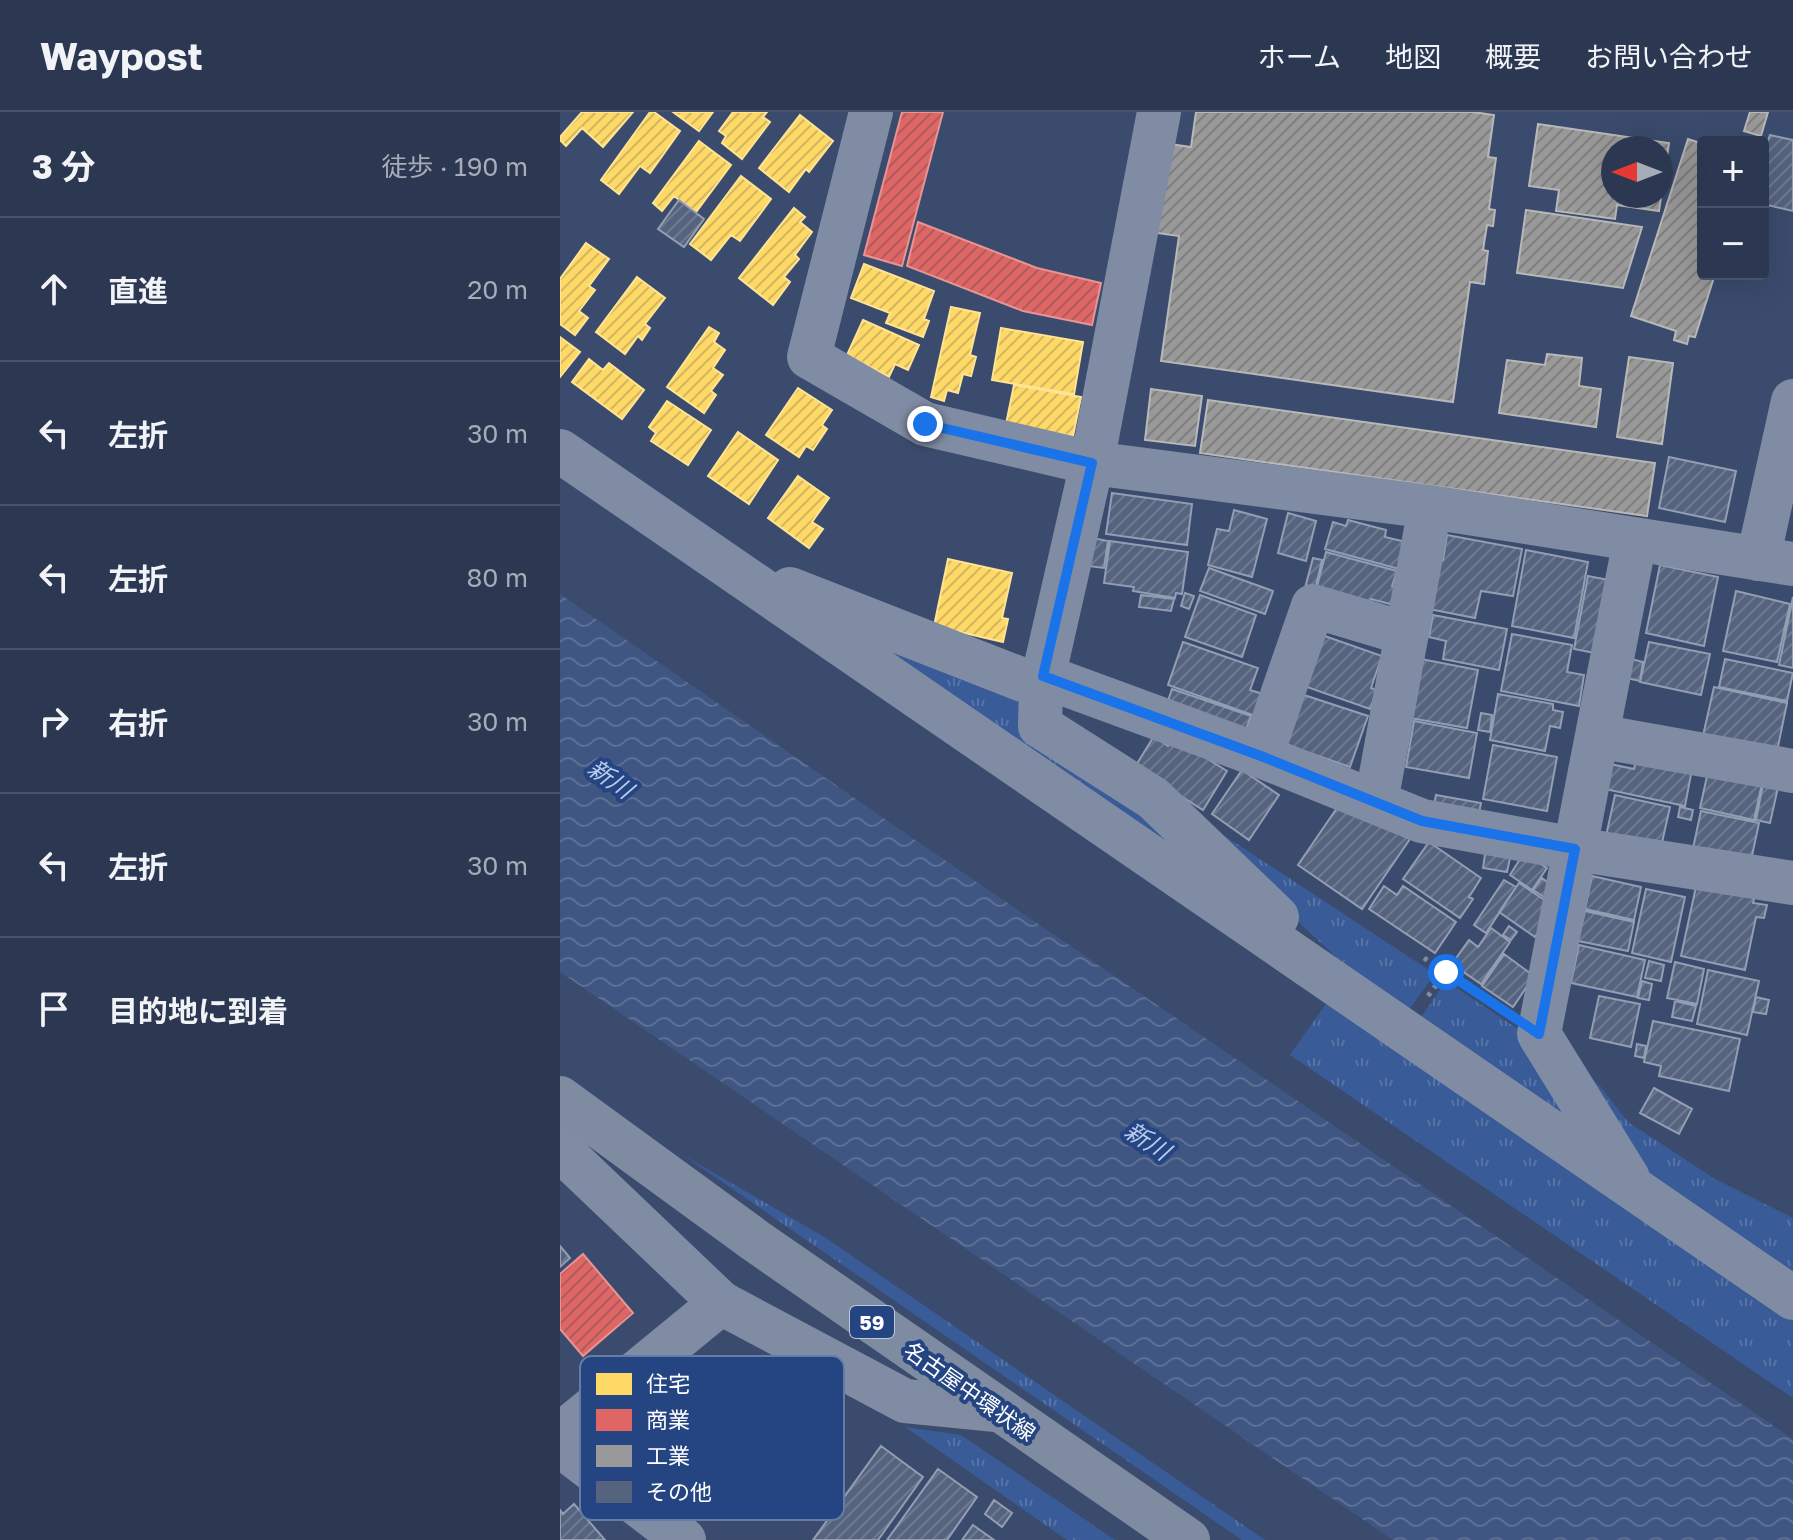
<!DOCTYPE html>
<html lang="ja">
<head>
<meta charset="utf-8">
<style>
  :root { --surface:#2c3852; --page:#38435c; --text:#f1f3f6; --muted:#a6acb8; --line:#485269 }
  body { margin:0; font-family:"Golos Text","Noto Sans JP",sans-serif; background:var(--page); color:var(--text) }
  .controls { position:absolute; right:24px; top:24px; display:grid; overflow:hidden; border-radius:8px; box-shadow:0 8px 32px #0002 }
  .controls button { width:72px; height:72px; display:grid; place-items:center; padding:0; border:0; border-bottom:2px solid var(--line); background:var(--surface); color:var(--text); font:40px sans-serif }
  .compass { position:absolute; left:1041px; top:24px; width:72px; height:72px; border-radius:50%; background:var(--surface); box-shadow:0 8px 32px #0002; rotate:270deg }
  .stop { position:absolute; width:24px; height:24px; margin:-18px; border:6px solid #1a73e8; border-radius:50%; background:#fff }
  .stop.end { background:#1a73e8; border-color:#fff; box-shadow:0 2px 8px #0008 }
  .list { margin:0; padding:0; list-style:none }
  h2 { display:flex; justify-content:space-between; align-items:center; height:104px; margin:0; padding:0 32px; font-size:34px }
  h2 small { font-size:26px; font-weight:400; color:var(--muted) }
  .list li { display:grid; grid-template-columns:52px 1fr auto; gap:24px; align-items:center; box-sizing:border-box; height:144px; padding:0 32px; border-top:2px solid var(--line) }
  .list b { display:block; font-size:30px; white-space:nowrap }
  .list em { font-size:26px; font-style:normal; color:var(--muted) }
  .icon { flex:none; width:44px; height:44px; fill:none; stroke:currentColor; stroke-width:2; stroke-linecap:round; stroke-linejoin:round }
  .map { position:relative; flex:none; width:1233px; height:1428px; overflow:hidden }
  header { display:flex; align-items:center; gap:48px; box-sizing:border-box; height:112px; padding:0 40px; background:var(--surface); border-bottom:2px solid var(--line) }
  header strong { font-size:38px }
  nav { display:flex; gap:44px; margin-inline-start:auto; font-size:28px }
  main { display:flex }
  aside { flex:1; background:var(--surface) }
  .map>svg:first-child { display:block }
  .grass { fill:url(#grass-tufts) }
  .water { fill:url(#water-waves) }
  .homes { fill:url(#homes-hatch); stroke:#ffe494; stroke-width:2 }
  .shops { fill:url(#shops-hatch); stroke:#e99494; stroke-width:2 }
  .industry { fill:url(#industry-hatch); stroke:#b8b8b8; stroke-width:2; fill-rule:evenodd }
  .building { fill:url(#building-hatch); stroke:#939eb2; stroke-width:2 }
  .lines { fill:none; stroke-linecap:round; stroke-linejoin:round }
  .path { stroke:#808ca3; stroke-width:5; stroke-dasharray:4 6; stroke-linecap:butt }
  .minor { stroke:#808ca3; stroke-width:44 }
  .major { stroke:#7e8ba0; stroke-width:44 }
  .route { stroke:#1a73e8; stroke-width:10 }
  .labels { text-anchor:middle; dominant-baseline:central; stroke-width:8; stroke-linejoin:round; paint-order:stroke }
  .shield { fill:#254482; stroke:#bec7da; stroke-width:2 }
  .shield-label { font-size:20px; font-weight:bold; fill:#fff }
  .street-label { font-size:22px; fill:#fff; stroke:#254482 }
  .water-label { font-size:24px; font-style:italic; fill:#b8ccef; stroke:#254482 }
  .key { fill:#254482; stroke:#667ca8; stroke-width:2 }
  .key-label { font-size:22px; fill:#fff }
</style>
</head>
<body>
<header>
<strong>Waypost</strong>
<nav><a>ホーム</a><a>地図</a><a>概要</a><a>お問い合わせ</a></nav>
</header>
<main>
<aside>
<h2>3 分<small>徒歩 · 190 m</small></h2>
<ul class="list">
<li><svg class="icon" aria-label="ahead" viewBox="0 0 24 24"><path d="M12 20V5M6 11l6-6 6 6"/></svg><div><b>直進</b></div><em>20 m</em></li>
<li><svg class="icon" aria-label="left" viewBox="0 0 24 24"><path d="M17 20v-9H6M10 6l-5 5 5 5"/></svg><div><b>左折</b></div><em>30 m</em></li>
<li><svg class="icon" aria-label="left" viewBox="0 0 24 24"><path d="M17 20v-9H6M10 6l-5 5 5 5"/></svg><div><b>左折</b></div><em>80 m</em></li>
<li><svg class="icon" aria-label="right" viewBox="0 0 24 24"><path d="M7 20v-9h11M14 6l5 5-5 5"/></svg><div><b>右折</b></div><em>30 m</em></li>
<li><svg class="icon" aria-label="left" viewBox="0 0 24 24"><path d="M17 20v-9H6M10 6l-5 5 5 5"/></svg><div><b>左折</b></div><em>30 m</em></li>
<li><svg class="icon" aria-label="arrive" viewBox="0 0 24 24"><path d="M6 21V4h12l-3 4 3 4H6"/></svg><div><b>目的地に到着</b></div></li>
</ul>
</aside>
<div class="map">
<svg width="1233" height="1428" viewBox="0 0 1233 1428">
  <defs>
    <pattern id="grass-tufts" width="24" height="20" patternUnits="userSpaceOnUse" patternTransform="scale(2)"><rect width="24" height="20" fill="#395b98"/><path d="M3 7l-1-3M5 7V3M7 7l1-3M15 17l-1-3M17 17v-4M19 17l1-3" fill="none" stroke="#5774a7"/></pattern>
    <pattern id="water-waves" width="16" height="10" patternUnits="userSpaceOnUse" patternTransform="scale(2)"><rect width="16" height="10" fill="#3f5682"/><path d="M0 5q4-4 8 0t8 0" fill="none" stroke="#5c6f95"/></pattern>
    <pattern id="homes-hatch" width="6" height="6" patternUnits="userSpaceOnUse" patternTransform="scale(2)"><rect width="6" height="6" fill="#ffd966"/><path d="M-1 1l2-2M0 6l6-6M5 7l2-2" fill="none" stroke="#d2b660"/></pattern>
    <pattern id="shops-hatch" width="6" height="6" patternUnits="userSpaceOnUse" patternTransform="scale(2)"><rect width="6" height="6" fill="#e06666"/><path d="M-1 1l2-2M0 6l6-6M5 7l2-2" fill="none" stroke="#ac5d5d"/></pattern>
    <pattern id="industry-hatch" width="6" height="6" patternUnits="userSpaceOnUse" patternTransform="scale(2)"><rect width="6" height="6" fill="#999"/><path d="M-1 1l2-2M0 6l6-6M5 7l2-2" fill="none" stroke="#7e7e7e"/></pattern>
    <pattern id="building-hatch" width="6" height="6" patternUnits="userSpaceOnUse" patternTransform="scale(2)"><rect width="6" height="6" fill="#55637e"/><path d="M-1 1l2-2M0 6l6-6M5 7l2-2" fill="none" stroke="#6e7a91"/></pattern>
  </defs>
  <rect width="100%" height="100%" fill="#3a4b6d"/>
  <path class="grass" d="M252 494 457 580 590 694 709 810Z
    M601 682 875 862 845 903 822 888Z
    M886 869 967 923 1040 1035 857 911Z
    M768 889 1233 1206V1286L730 943Z
    M994 936 1040 974 1068 1010 1155 1067 1233 1106V1165L1083 1060Z
    M123 1043 266 1126 705 1428H682Z
    M345 1315 401 1323 555 1428H507Z"/>
  <path class="water" d="M0 482 345 721 1233 1327V1428H833L0 860Z"/>
  <path class="homes" d="M22 0H73L43 35 22 16 6 34 0 28V25Z
    M90 0H94L120 19 90 61 80 54 59 82 41 68Z
    M113 0H153L139 19Z
    M173 0H207L203 5 210 10 182 47 162 31 166 24 159 19Z
    M240 3 273 29 249 60 246 57 229 80 199 56Z
    M139 29 171 53 136 100 114 84 102 99 93 91Z
    M181 64 211 87 180 129 171 123 151 148 130 132Z
    M234 96 245 105 240 110 252 120 235 143 239 147 224 165 230 170 213 193 179 166Z
    M26 131 49 147 29 174 35 178 19 199 28 206 15 223 0 212V167Z
    M304 152 374 179 364 207 369 209 363 225 326 211 330 201 291 186Z
    M77 165 105 186 85 212 90 216 82 228 78 224 65 242 36 220Z
    M391 195 420 201 410 243 416 245 411 264 403 262 398 281 387 278 384 289 371 285Z
    M303 208 359 233 348 258 335 252 329 265 287 243Z
    M149 215 159 221 154 230 165 238 153 256 163 263 151 279 156 283 144 301 107 275Z
    M441 216 523 230 514 282 432 268Z
    M0 225 20 240 0 265Z
    M29 247 43 258 49 251 84 278 62 307 12 270Z
    M454 273 521 285 513 324 446 312Z
    M238 276 272 298 262 313 267 317 253 338 246 334 239 345 206 323Z
    M107 289 151 318 128 353 91 329 96 321 89 315Z
    M178 320 218 348 189 392 148 364Z
    M238 364 269 386 252 410 263 417 249 436 208 406Z
    M388 447 452 461 442 506 448 507 443 530 374 514Z"/>
  <path class="shops" d="M342 0H383L342 154 304 143Z
    M358 110 477 156 541 171 532 213 463 199 347 154Z
    M23 1142 73 1201 23 1244 0 1217V1162Z"/>
  <path class="industry" d="M636 0H913L934 3 928 45 936 46 929 97 935 98 933 114 927 113 923 138 928 139 924 172 910 170 893 290 601 249 619 124 597 121 609 32 631 35Z
    M1190 0H1208L1201 24 1184 19Z
    M978 12 1109 31 1099 99 1057 93 1055 107 996 99 999 78 969 74ZM1053 36H1101V84H1053Z
    M1128 27 1143 32V162H1155L1135 225 1129 224 1127 232 1114 228 1116 219 1071 204Z
    M966 98 1082 115 1063 176 957 161Z
    M987 242 1022 246 1019 274 1041 277 1036 315 939 301 947 248 985 253Z
    M1069 245 1113 251 1102 332 1057 325Z
    M591 277 642 284 635 334 585 328Z
    M648 288 1095 351 1087 404 640 341Z"/>
  <path class="building" d="M1210 23 1233 28V99L1203 92V43Z
    M119 88 144 107 124 135 98 117Z
    M1109 345 1176 359 1165 410 1099 396Z
    M552 381 632 392 627 433 546 422Z
    M674 398 707 407 692 465 648 453 657 417 669 419Z
    M728 401 756 409 746 449 718 441Z
    M788 408 826 418 825 425 850 431 843 458 765 437 773 410 786 414Z
    M887 423 962 437 953 484 921 479 915 506 869 497 878 447 883 448Z
    M532 426 548 429 544 456 528 454Z
    M550 429 628 440 622 482 616 481 615 486 573 479 574 475 544 471Z
    M966 438 1028 450 1014 526 952 514Z
    M766 440 837 459 832 474 839 476 834 493 811 487 810 492 756 478Z
    M753 446 762 448 755 478 745 476Z
    M1100 453 1158 465 1144 534 1086 521Z
    M649 456 713 479 705 502 640 479Z
    M1028 464 1054 469 1040 542 1014 537Z
    M1176 479 1230 492 1217 550 1163 539Z
    M625 481 634 484 629 497 621 494Z
    M581 483 614 487 611 499 579 495Z
    M640 483 696 503 682 545 625 525Z
    M1233 485V556L1219 553Z
    M873 503 947 517 939 558 883 547 886 529 869 525Z
    M759 522 822 544 811 576 817 578 810 597 741 573Z
    M952 522 1012 533 1007 560 1024 563 1019 594 941 579Z
    M623 530 698 556 690 578 709 584 701 606 608 573Z
    M1089 530 1150 542 1141 583 1080 570Z
    M861 547 918 558 907 616 850 606Z
    M1071 547 1083 550 1080 569 1067 566Z
    M1165 547 1233 561 1227 589 1159 575Z
    M1154 575 1227 591 1216 644 1142 628Z
    M612 577 691 604 683 625 605 598Z
    M938 582 993 592V598L1003 600 1000 616 990 614 985 639 930 628Z
    M744 583 808 604 790 655 727 633Z
    M921 601 932 603 930 620 918 618Z
    M854 609 917 621 909 666 846 655Z
    M594 624 608 634 614 626 667 659 643 698 575 655Z
    M933 633 997 645 987 699 923 687Z
    M1077 645 1132 657 1125 694 1045 677 1050 652 1074 657Z
    M1149 655 1203 667 1194 708 1140 696Z
    M682 658 719 683 689 728 652 702Z
    M1204 667 1219 671 1210 711 1196 708Z
    M876 683 921 691 918 706 873 698Z
    M1055 683 1110 695 1101 735 1046 724Z
    M779 693 850 727 802 797 738 753Z
    M1120 695 1133 698 1131 708 1118 705Z
    M1141 699 1199 711 1190 753 1132 741Z
    M869 730 921 766 909 785 913 787 900 806 843 767Z
    M926 736 951 741 947 760 923 756Z
    M964 741 987 756 972 778 950 763Z
    M1032 764 1081 775 1074 808 1025 797Z
    M982 766 996 777 989 788 973 778Z
    M944 768 956 775 926 821 914 813Z
    M1137 770 1195 783 1193 791 1207 793 1204 806 1196 805 1185 858 1121 844Z
    M959 771 995 795 975 825 939 800Z
    M824 774 837 783 843 774 896 810 875 841 809 797Z
    M1086 777 1125 785 1111 850 1072 841Z
    M1025 799 1074 810 1068 839 1018 829Z
    M949 814 957 820 951 828 943 823Z
    M931 816 950 830 921 872 892 852 909 828 918 835Z
    M1019 833 1085 848 1077 885 1011 871Z
    M944 842 974 864 953 895 922 874Z
    M1089 849 1104 853 1101 869 1085 866Z
    M1115 850 1144 857 1137 892 1107 886Z
    M1148 858 1199 869 1187 923 1137 912Z
    M1082 869 1092 872 1089 888 1078 886Z
    M1039 884 1080 892 1071 935 1030 926Z
    M1196 885 1209 888 1206 902 1193 900Z
    M1115 889 1136 894 1132 909 1112 905Z
    M1093 909 1180 927 1169 979 1099 964 1101 954 1084 950Z
    M1077 932 1086 934 1084 946 1075 944Z
    M1094 976 1132 997 1119 1022 1080 1001Z
    M0 1134 10 1146 0 1155Z
    M321 1334 363 1365 318 1428H253Z
    M378 1357 417 1385 387 1428H327Z
    M434 1388 452 1401 442 1415 425 1402Z
    M14 1392 45 1428H0V1398L3 1402Z
    M413 1413 434 1428H402Z"/>
  <g class="lines">
    <path class="path" d="M864 846 940 896
      M868 884 886 860"/>
    <path class="minor" d="M311 0 249 245 365 312 532 351 870 395 1233 452
      M599 0 532 351 481 575 480 614 593 686 717 805
      M0 339 1233 1186
      M1198 447 1233 289
      M230 477 481 575
      M483 564 701 644 862 709 1015 737 1233 771
      M1037 624 1233 659
      M701 644 753 494 847 522
      M816 690 870 395
      M0 1031 12 1049 161 1191 345 1289 436 1298
      M1068 1066 979 922 1075 428
      M0 1323 161 1191
      M0 1333 124 1428"/>
    <path class="major" d="M0 986 196 1129 628 1428"/>
  </g>
  <g class="lines">
    <path class="route" d="M365 312 532 351 483 564 701 644 862 709 1015 737 979 922 886 860"/>
  </g>
  <g class="labels">
    <rect class="shield" x="290" y="1194" width="44" height="32" rx="6"/>
    <g class="shield-label">
      <text x="312" y="1210">59</text>
    </g>
    <g class="street-label">
      <text transform="translate(410 1279) rotate(35)">名古屋中環状線</text>
    </g>
    <g class="water-label">
      <text transform="translate(51 666) rotate(35)">新川</text>
      <text transform="translate(588 1028) rotate(33)">新川</text>
    </g>
  </g>
  <rect x="20" y="1244" width="264" height="164" rx="12" class="key"/>
  <rect x="36" y="1261" width="36" height="22" fill="#ffd966"/>
  <rect x="36" y="1297" width="36" height="22" fill="#e06666"/>
  <rect x="36" y="1333" width="36" height="22" fill="#999"/>
  <rect x="36" y="1369" width="36" height="22" fill="#55637e"/>
  <g class="key-label">
    <text x="86" y="1280">住宅</text>
    <text x="86" y="1316">商業</text>
    <text x="86" y="1352">工業</text>
    <text x="86" y="1388">その他</text>
  </g>
</svg>
<div class="controls">
<button>+</button>
<button>−</button>
</div>
<svg class="compass" viewBox="-18 -18 36 36"><path d="M0-13l5 13h-10z" fill="#e53935"/><path d="M0 13l5-13h-10z" fill="#a6acb8"/></svg>
<div class="stop" style="left:886px;top:860px"></div>
<div class="stop end" style="left:365px;top:312px"></div>
</div>
</main>
</body>
</html>
